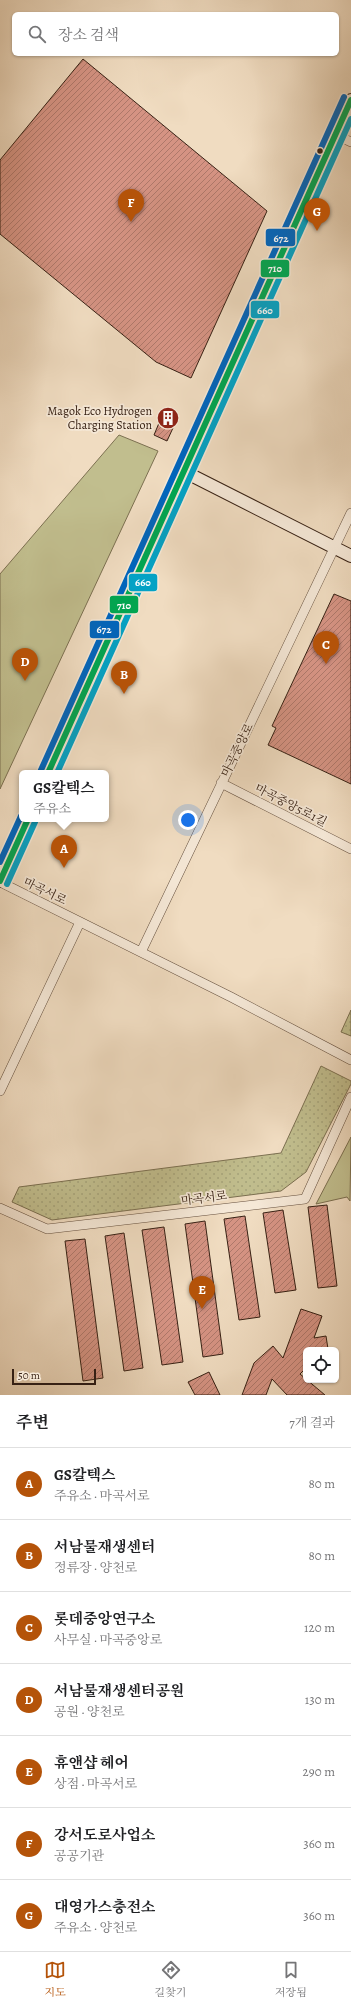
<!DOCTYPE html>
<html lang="ko">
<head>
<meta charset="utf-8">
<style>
  :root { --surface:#fff; --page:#f2f2f2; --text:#202124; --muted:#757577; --line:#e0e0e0; --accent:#b45309 }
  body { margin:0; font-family:Alegreya,"Noto Serif KR",serif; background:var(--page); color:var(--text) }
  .controls { position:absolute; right:12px; bottom:12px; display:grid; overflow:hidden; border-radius:6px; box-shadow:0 1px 3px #0004 }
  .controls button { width:36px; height:36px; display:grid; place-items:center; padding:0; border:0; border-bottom:1px solid var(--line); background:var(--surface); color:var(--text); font:20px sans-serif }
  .scale { position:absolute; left:12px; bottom:10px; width:84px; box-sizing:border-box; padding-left:4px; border:2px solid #372114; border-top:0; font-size:11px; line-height:14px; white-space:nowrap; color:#372114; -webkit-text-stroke:3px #f5e8d7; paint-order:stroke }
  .you { position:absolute; left:188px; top:820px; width:14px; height:14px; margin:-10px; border:3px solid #fff; border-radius:50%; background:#1a73e8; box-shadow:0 0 0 6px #1a73e833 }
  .badge { display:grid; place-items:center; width:26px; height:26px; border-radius:50%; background:var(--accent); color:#fff; font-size:13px; font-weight:700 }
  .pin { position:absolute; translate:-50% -33px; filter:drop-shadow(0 1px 2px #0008) }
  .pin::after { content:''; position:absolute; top:21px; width:14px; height:12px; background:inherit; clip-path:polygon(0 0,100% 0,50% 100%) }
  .popup { position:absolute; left:19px; top:770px; width:90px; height:52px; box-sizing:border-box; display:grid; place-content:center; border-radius:6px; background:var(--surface); filter:drop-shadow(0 1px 3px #0005); font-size:13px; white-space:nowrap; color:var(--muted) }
  .popup b { font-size:15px; color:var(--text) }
  .popup::after { content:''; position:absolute; left:50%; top:100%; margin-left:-8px; border:8px solid transparent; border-top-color:var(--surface) }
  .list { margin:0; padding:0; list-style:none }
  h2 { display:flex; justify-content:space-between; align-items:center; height:52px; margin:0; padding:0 16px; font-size:17px }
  h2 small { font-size:13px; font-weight:400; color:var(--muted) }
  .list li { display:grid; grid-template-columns:26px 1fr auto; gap:12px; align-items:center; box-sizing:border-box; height:72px; padding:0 16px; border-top:1px solid var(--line) }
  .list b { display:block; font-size:15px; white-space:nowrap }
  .list p { margin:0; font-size:13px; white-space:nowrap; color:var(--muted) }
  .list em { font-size:13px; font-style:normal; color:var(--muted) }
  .icon { flex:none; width:22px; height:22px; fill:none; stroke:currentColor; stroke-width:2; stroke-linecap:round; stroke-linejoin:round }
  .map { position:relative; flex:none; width:351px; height:1395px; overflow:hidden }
  .search { position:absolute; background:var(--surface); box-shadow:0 1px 3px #0004; left:12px; right:12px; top:12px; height:44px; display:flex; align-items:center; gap:10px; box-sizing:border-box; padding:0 14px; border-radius:6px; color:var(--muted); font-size:15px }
  .sheet { height:556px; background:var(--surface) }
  nav { display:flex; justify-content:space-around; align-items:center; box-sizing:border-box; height:56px; border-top:1px solid var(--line); background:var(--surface); font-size:11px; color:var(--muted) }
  nav a { display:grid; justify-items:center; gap:2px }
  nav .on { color:var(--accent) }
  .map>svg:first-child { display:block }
  .grass { fill:url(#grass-dots); stroke:#7c7051 }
  .park { fill:#c1be8e; stroke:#7c7051 }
  .building { fill:url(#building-hatch); stroke:#372114 }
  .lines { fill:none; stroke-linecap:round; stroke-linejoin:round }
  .street-casing { stroke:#65503f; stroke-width:10 }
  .secondary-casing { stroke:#372114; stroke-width:14 }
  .street { stroke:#f5e8d7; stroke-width:9 }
  .secondary { stroke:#f5e8d7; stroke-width:12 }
  .bus-1-casing { stroke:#f5e8d7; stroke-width:9 }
  .bus-2-casing { stroke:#f5e8d7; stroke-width:9 }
  .bus-3-casing { stroke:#f5e8d7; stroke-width:9 }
  .bus-1 { stroke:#00a651; stroke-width:6 }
  .bus-2 { stroke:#03a2c5; stroke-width:6 }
  .bus-3 { stroke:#0065bd; stroke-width:6 }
  .bus-dot { fill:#372114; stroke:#f5e8d7; stroke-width:1.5 }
  .labels { text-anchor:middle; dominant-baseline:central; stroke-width:3.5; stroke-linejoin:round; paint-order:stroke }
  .poi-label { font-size:12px; fill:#372114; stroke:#f5e8d7; text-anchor:end }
  .street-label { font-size:12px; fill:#372114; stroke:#f5e8d7 }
  .line-badge { stroke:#f5e8d7; stroke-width:1.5 }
  .badge-label { font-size:11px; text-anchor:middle; font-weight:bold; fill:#fff }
</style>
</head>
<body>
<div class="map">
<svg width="351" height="1395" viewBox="0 0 351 1395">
  <defs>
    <pattern id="grass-dots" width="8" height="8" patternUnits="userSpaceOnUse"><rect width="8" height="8" fill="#c1be8e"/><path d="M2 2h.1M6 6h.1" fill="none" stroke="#a6a37a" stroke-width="1.8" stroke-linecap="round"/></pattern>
    <pattern id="building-hatch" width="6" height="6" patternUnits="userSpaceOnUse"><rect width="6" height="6" fill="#d59383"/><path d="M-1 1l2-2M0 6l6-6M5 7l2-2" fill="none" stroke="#ae786a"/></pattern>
  </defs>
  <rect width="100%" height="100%" fill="#f0dcc1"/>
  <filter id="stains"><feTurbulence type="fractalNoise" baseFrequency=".005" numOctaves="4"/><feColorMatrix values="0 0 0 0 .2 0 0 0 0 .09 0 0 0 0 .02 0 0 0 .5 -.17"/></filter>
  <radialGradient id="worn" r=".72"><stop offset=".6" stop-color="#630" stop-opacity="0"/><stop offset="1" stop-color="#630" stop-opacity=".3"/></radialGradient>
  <path class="grass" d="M351 1010V1036L341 1032Z
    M321 1066 351 1081V1084L306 1172 281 1191 52 1220 12 1202 19 1187 281 1153Z"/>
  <path class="park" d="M119 435 158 451 0 789V574Z
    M351 1137 350 1201 347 1197 316 1204Z"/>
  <path class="building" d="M83 59 267 211 191 378 156 362 0 234V160Z
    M164 411 178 417 167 441 154 435Z
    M334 594 351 601V784L268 745 276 728 272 726Z
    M327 1205 337 1286 318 1288 308 1207Z
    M283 1210 296 1290 275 1293 263 1213Z
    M245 1216 260 1317 239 1320 224 1219Z
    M205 1221 223 1354 203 1357 185 1224Z
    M164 1227 183 1362 162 1365 142 1230Z
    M124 1233 143 1368 124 1371 105 1236Z
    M85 1239 103 1378 83 1381 65 1241Z
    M301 1309 322 1316 314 1338 326 1336 328 1349 306 1350V1368L300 1374 325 1395H287L272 1379 266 1395H242L254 1363 273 1346 283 1358Z
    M209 1372 220 1395H195L188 1382Z"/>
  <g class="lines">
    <g class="street-casing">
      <path id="street" d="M336 135 351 142
        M221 783 351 849
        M0 882 231 997 351 1060
        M141 952 351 513
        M0 1091 80 922
        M0 1208 47 1229 305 1199 351 1097"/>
    </g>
    <g class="secondary-casing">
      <path id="secondary" d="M185 472 351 556
        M48 773 351 100
        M0 881 28 819"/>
    </g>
    <use href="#street" class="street"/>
    <use href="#secondary" class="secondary"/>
    <g class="bus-1-casing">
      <path id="bus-1" d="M48 773 351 100
        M0 881 28 819"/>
    </g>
    <g class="bus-2-casing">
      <path id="bus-2" d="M57 773 351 119
        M7 884 35 822"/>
    </g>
    <g class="bus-3-casing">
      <path id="bus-3" d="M41 770 344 97
        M0 862 21 816"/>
    </g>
    <use href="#bus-1" class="bus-1"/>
    <use href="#bus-2" class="bus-2"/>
    <use href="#bus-3" class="bus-3"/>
  </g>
  <defs>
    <g id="building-disc" transform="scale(1.15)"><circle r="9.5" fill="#8f2418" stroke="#f5e8d7"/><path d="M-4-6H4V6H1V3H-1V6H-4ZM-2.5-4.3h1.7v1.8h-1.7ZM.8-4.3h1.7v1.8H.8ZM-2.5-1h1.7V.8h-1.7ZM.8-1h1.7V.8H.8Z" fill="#fff"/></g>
  </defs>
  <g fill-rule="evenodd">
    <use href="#building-disc" x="168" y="418"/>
  </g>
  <circle class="bus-dot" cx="320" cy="151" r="3.5"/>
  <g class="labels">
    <g class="poi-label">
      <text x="152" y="411">Magok Eco Hydrogen<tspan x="152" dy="14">Charging Station</tspan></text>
    </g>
    <g class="street-label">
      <text transform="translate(237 750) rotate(-64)">마곡중앙로</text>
      <text transform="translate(291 805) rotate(27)">마곡중앙5로1길</text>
      <text transform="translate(45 891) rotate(26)">마곡서로</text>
      <text transform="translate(204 1198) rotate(-7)">마곡서로</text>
    </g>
  </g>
  <g class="line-badge">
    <rect x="265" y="228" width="31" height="19" rx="4" fill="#0065bd"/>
    <rect x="260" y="259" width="30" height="19" rx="4" fill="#00a651"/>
    <rect x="250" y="300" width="30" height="19" rx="4" fill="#03a2c5"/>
    <rect x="128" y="573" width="30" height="19" rx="4" fill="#03a2c5"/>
    <rect x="109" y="595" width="30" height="19" rx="4" fill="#00a651"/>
    <rect x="89" y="620" width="31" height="19" rx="4" fill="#0065bd"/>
  </g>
  <g class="badge-label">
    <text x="281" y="242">672</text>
    <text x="275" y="272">710</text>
    <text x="265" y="314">660</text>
    <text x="143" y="586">660</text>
    <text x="124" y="609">710</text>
    <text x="104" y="633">672</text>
  </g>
  <rect width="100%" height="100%" filter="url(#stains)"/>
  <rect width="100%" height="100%" fill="url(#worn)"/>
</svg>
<div class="controls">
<button><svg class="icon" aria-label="locate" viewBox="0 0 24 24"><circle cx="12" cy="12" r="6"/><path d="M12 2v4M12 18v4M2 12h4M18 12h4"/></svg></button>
</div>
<div class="scale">50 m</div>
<div class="you"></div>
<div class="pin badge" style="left:64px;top:868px">A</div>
<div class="popup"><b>GS칼텍스</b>주유소</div>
<div class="pin badge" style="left:124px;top:694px">B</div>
<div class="pin badge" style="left:326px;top:664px">C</div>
<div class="pin badge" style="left:25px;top:681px">D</div>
<div class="pin badge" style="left:202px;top:1309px">E</div>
<div class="pin badge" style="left:131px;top:222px">F</div>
<div class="pin badge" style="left:317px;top:231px">G</div>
<div class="search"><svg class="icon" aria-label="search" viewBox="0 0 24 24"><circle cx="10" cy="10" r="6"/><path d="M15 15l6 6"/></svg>장소 검색</div>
</div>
<section class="sheet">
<h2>주변<small>7개 결과</small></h2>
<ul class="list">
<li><span class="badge">A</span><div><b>GS칼텍스</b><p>주유소 · 마곡서로</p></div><em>80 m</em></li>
<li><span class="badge">B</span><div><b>서남물재생센터</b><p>정류장 · 양천로</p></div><em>80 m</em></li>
<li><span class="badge">C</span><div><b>롯데중앙연구소</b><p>사무실 · 마곡중앙로</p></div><em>120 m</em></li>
<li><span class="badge">D</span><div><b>서남물재생센터공원</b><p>공원 · 양천로</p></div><em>130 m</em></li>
<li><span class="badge">E</span><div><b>휴앤샵 헤어</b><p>상점 · 마곡서로</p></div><em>290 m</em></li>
<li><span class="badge">F</span><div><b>강서도로사업소</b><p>공공기관</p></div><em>360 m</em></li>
<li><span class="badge">G</span><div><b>대영가스충전소</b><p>주유소 · 양천로</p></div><em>360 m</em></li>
</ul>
</section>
<nav>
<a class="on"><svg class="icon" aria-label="map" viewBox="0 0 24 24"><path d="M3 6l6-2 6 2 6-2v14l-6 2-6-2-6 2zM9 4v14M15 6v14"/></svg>지도</a>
<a><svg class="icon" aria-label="directions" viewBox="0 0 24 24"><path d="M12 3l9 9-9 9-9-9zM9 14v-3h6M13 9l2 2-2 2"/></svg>길찾기</a>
<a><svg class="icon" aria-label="saved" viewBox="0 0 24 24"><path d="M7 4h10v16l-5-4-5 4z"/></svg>저장됨</a>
</nav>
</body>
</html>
